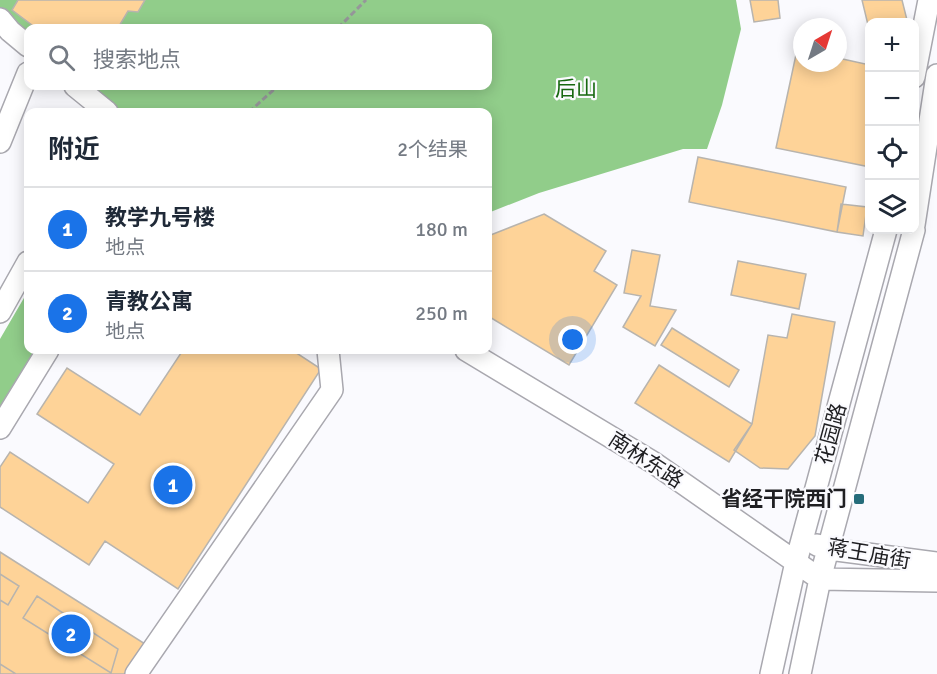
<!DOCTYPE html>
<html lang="zh">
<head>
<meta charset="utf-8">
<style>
  :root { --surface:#fff; --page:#f6f6f7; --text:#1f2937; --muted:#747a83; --line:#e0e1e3; --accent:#1a73e8 }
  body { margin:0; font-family:Signika,"Noto Sans SC",sans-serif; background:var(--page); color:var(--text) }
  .controls { position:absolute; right:18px; top:18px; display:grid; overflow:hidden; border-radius:12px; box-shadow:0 3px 15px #0003 }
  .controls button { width:54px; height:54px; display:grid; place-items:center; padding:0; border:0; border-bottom:2px solid var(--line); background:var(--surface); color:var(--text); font:30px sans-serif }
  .compass { position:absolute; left:793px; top:18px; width:54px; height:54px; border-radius:50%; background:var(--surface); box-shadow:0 3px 15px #0003; rotate:39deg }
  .you { position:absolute; left:573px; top:340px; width:21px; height:21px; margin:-15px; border:4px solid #fff; border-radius:50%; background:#1a73e8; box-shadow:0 0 0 9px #1a73e833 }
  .badge { display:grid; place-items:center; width:39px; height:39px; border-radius:50%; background:var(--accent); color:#fff; font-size:20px; font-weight:700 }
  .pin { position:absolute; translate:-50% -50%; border:3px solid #fff; box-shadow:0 2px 6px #0006 }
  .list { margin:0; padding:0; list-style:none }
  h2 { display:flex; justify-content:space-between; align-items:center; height:78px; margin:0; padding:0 24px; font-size:26px }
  h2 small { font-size:20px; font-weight:400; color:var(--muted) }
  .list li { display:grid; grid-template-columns:39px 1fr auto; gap:18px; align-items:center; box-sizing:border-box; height:84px; padding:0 24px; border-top:2px solid var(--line) }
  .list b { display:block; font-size:22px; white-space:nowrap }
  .list p { margin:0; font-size:20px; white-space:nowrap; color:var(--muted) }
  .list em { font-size:20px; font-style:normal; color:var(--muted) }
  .icon { flex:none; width:33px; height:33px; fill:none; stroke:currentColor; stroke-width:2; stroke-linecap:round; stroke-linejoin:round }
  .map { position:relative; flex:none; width:937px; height:674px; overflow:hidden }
  .search { position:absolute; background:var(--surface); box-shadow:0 3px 15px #0003; left:24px; top:24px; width:468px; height:66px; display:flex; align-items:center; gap:15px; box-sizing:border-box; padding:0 21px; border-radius:12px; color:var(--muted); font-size:22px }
  .panel { position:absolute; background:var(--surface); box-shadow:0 3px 15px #0003; left:24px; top:108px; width:468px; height:246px; border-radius:12px }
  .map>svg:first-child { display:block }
  .forest { fill:#91cd8a }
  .building { fill:#fed398; stroke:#b8b4ae; stroke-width:1.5 }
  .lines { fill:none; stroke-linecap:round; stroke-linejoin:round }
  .minor-casing { stroke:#a9a8af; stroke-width:24 }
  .path { stroke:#96969a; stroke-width:3; stroke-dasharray:6 3; stroke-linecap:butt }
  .minor { stroke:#fff; stroke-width:21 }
  .poi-dot { fill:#256c7a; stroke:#fafafe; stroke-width:2 }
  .labels { text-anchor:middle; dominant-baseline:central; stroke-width:4.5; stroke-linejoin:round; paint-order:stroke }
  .park-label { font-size:21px; fill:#176810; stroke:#fafafe }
  .street-label { font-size:21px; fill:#1f1f22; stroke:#fafafe }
  .poi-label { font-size:21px; font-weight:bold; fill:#1f1f22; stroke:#fafafe; text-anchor:end }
</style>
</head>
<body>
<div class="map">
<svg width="937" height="674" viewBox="0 0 937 674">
  <rect width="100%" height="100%" fill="#fafafe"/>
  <path class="forest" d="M0 0H736L741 29 722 105 707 149H683L539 193 488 213V112H107L75 86H488V28H28V43L0 14Z
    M28 291V350H41L0 417V339Z"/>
  <path class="building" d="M18 0H145L138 12 128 11 118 28H36L12 10Z
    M750 0H778L780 18 754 22Z
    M862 0H902L907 20 870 22 869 29Z
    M797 50 802 51V63H838V58L870 65V167L776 148Z
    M698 157 846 187 837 232 689 202Z
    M841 204 867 207 863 236 837 232Z
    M544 214 606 251 594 271 617 285 569 365 488 316V236Z
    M632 250 660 255 650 306 676 310 655 346 623 327 641 296 624 293Z
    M738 261 806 274 799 309 731 295Z
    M792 314 835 322 815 436 788 469 760 468 734 450 752 424 768 335 787 338Z
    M672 328 739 370 729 387 661 345Z
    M183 350H292L321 369 178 589 105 541 89 565 0 507V467L10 452 88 503 114 464 37 414 67 368 140 415Z
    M659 365 752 424 729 462 635 403Z
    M0 552 153 649 136 674H0Z
    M0 574 19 586 8 605 0 600Z
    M37 596 118 649 111 673 23 618Z
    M0 664 16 674H0Z"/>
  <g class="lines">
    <g class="minor-casing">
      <path id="minor" d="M0 19 10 31 28 46
        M914 77 929 0
        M75 86 107 112
        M0 142 28 73
        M914 225 937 75
        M0 312 28 262
        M466 350 654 463 820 579 937 581
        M0 428 48 350
        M817 545 829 549 937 563
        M136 674 332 390 328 350
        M771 674 796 562 886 230
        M800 674 820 579 914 230"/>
    </g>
    <path class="path" d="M338 28 366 0
      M249 112 278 86"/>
    <use href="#minor" class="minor"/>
  </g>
  <rect class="poi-dot" x="853" y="493" width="12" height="12" rx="3"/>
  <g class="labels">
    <g class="park-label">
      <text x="576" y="89">后山</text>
    </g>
    <g class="street-label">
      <text transform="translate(831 434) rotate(-75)">花园路</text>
      <text transform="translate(646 460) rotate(33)">南林东路</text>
      <text transform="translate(869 554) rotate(10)">蒋王庙街</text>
    </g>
    <g class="poi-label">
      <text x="847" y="499">省经干院西门</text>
    </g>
  </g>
</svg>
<div class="controls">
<button>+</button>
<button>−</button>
<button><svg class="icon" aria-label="locate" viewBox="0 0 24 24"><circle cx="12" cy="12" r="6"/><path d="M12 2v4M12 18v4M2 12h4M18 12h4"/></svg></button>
<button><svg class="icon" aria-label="layers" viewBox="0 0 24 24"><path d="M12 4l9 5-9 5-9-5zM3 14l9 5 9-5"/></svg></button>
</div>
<svg class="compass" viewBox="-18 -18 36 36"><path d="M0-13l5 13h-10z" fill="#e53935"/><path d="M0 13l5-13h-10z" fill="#747a83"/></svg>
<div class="you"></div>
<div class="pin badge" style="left:173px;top:485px">1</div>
<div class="pin badge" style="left:71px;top:634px">2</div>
<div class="search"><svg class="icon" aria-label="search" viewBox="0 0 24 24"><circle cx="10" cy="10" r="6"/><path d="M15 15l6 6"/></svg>搜索地点</div>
<section class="panel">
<h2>附近<small>2个结果</small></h2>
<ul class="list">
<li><span class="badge">1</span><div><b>教学九号楼</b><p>地点</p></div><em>180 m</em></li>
<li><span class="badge">2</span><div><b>青教公寓</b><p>地点</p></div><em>250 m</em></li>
</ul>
</section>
</div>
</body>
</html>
